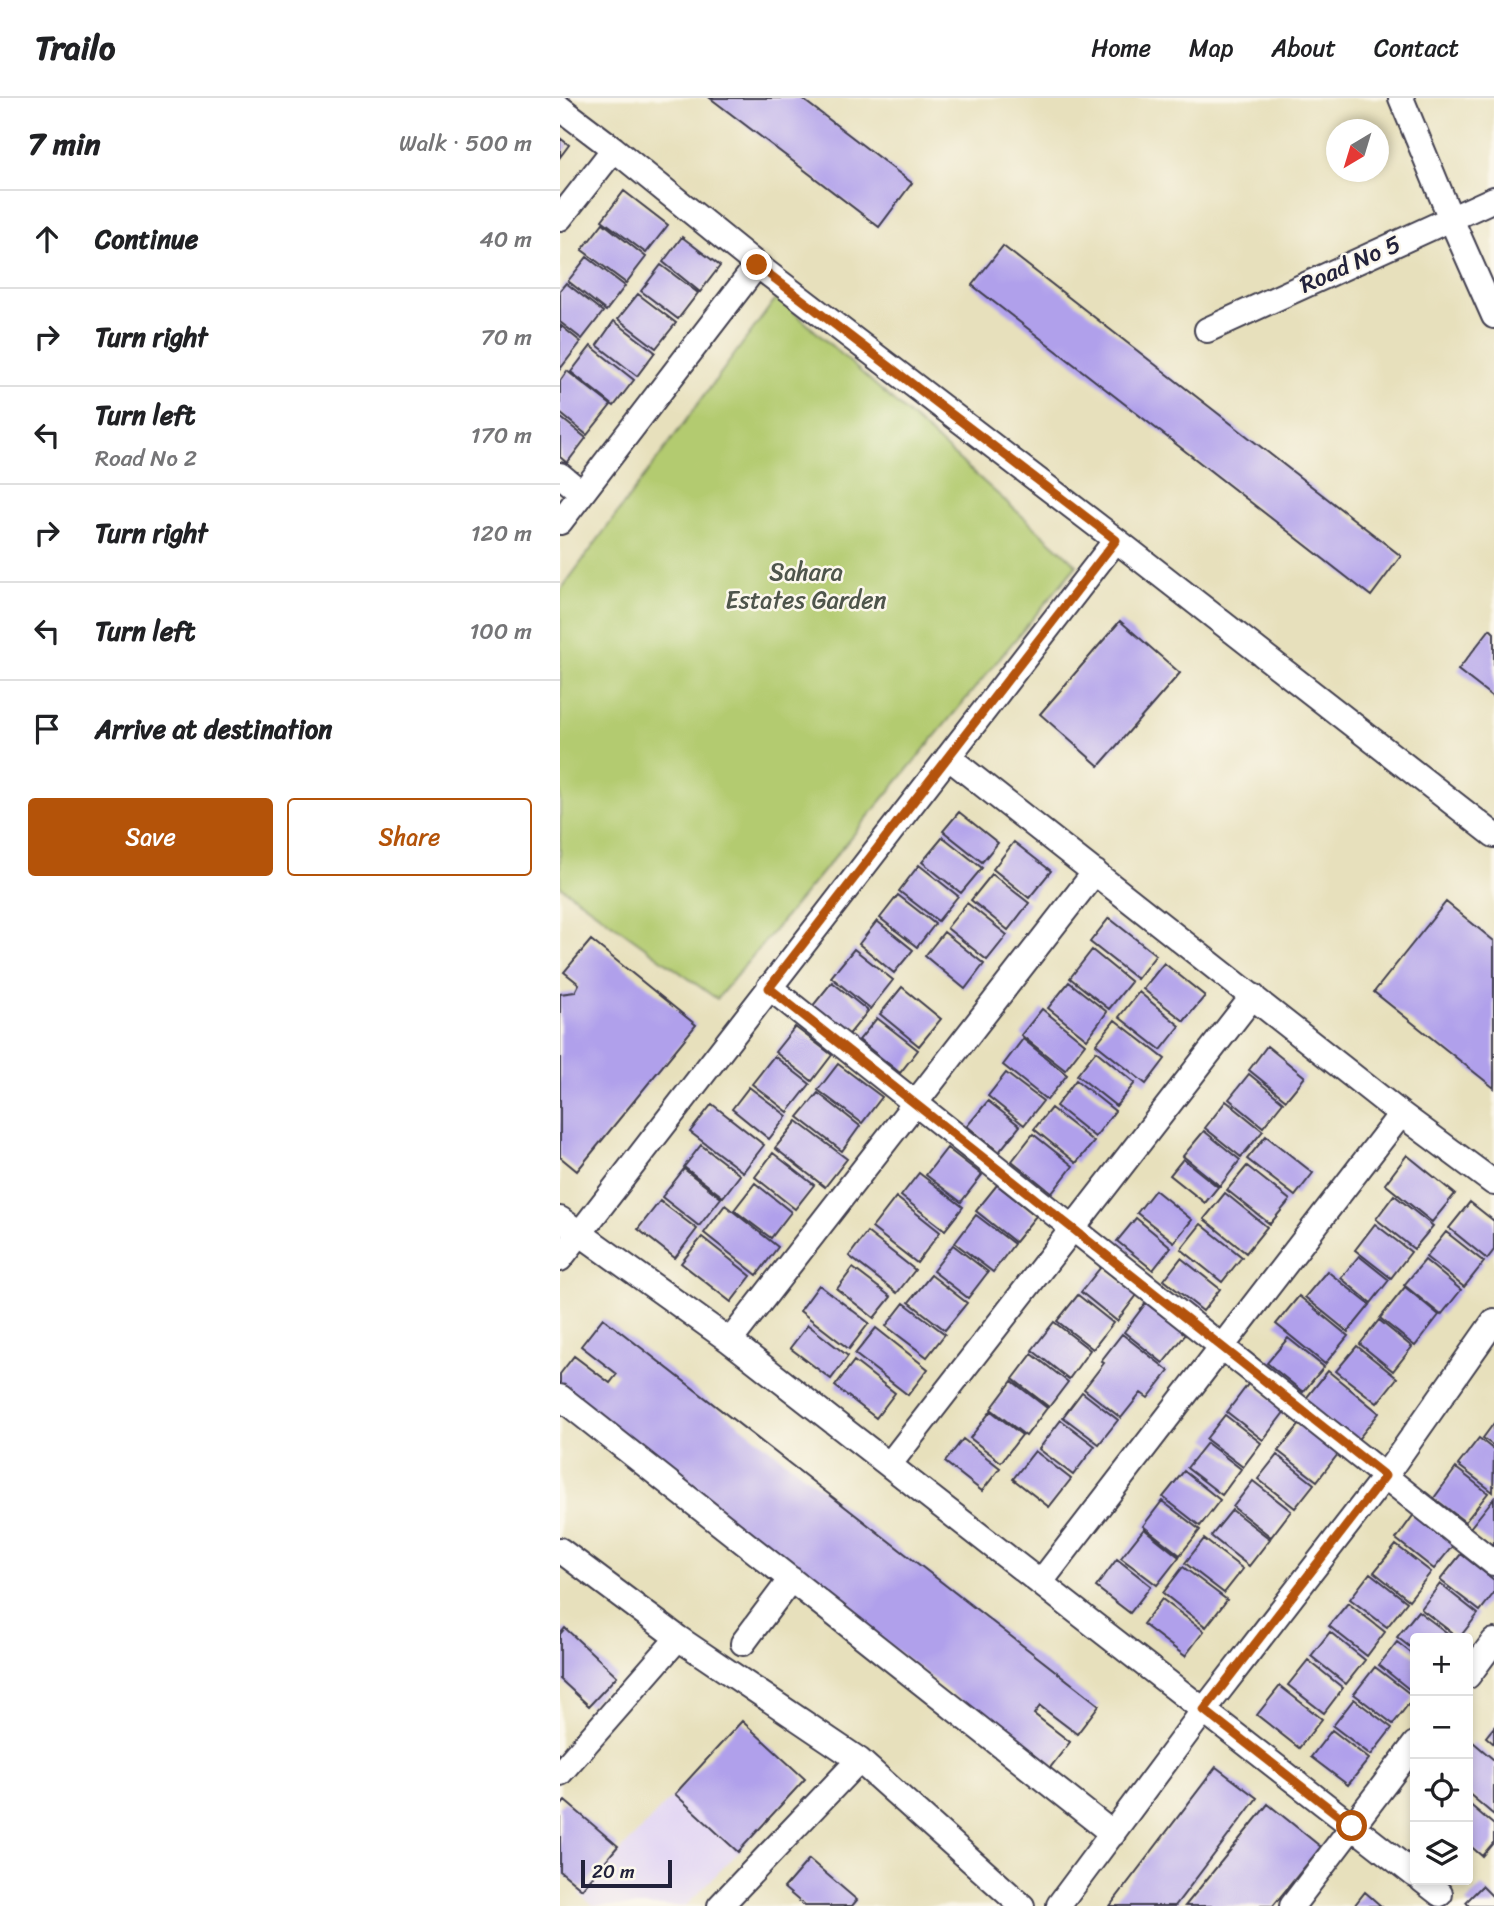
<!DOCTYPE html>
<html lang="en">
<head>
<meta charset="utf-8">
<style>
  :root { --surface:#fff; --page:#f2f2f2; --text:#202124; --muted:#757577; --line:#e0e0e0; --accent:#b45309 }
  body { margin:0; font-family:Sriracha,sans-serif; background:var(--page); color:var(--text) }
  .controls { position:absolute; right:21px; bottom:21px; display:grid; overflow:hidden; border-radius:7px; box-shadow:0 4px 10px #0003 }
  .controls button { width:63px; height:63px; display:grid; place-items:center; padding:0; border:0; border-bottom:2px solid var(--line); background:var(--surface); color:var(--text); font:35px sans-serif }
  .compass { position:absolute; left:766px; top:21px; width:63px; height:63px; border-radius:50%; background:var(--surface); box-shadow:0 4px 10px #0003; rotate:218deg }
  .scale { position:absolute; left:21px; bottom:18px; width:91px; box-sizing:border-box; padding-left:7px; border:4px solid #22223b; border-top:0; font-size:19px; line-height:24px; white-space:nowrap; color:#22223b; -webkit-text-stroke:5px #fbf7ec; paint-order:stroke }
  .stop { position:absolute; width:21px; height:21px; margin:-16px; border:5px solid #b45309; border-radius:50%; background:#fff }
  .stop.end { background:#b45309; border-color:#fff; box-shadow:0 2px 7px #0008 }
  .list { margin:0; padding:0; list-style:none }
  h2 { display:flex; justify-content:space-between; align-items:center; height:91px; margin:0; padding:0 28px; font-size:30px }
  h2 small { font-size:23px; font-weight:400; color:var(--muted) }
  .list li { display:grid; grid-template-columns:46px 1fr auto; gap:21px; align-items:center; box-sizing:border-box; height:98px; padding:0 28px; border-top:2px solid var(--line) }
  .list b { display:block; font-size:26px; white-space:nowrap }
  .list p { margin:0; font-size:23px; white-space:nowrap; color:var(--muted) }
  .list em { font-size:23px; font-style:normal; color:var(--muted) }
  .actions { display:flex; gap:14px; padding:21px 28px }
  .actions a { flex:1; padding:16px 0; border:2px solid var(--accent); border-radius:7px; text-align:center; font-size:24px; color:var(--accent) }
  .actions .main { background:var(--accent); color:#fff }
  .icon { flex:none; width:38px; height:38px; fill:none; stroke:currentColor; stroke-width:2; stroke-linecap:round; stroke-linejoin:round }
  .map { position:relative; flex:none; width:934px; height:1808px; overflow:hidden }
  header { display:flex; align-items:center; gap:42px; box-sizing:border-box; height:98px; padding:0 35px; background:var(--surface); border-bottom:2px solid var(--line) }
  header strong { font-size:33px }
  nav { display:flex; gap:38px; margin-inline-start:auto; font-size:24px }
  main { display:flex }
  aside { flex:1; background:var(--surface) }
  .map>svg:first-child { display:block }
  .built { fill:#e1d4f4 }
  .green { fill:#b3cb70; stroke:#6a7656; stroke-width:2 }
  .building { fill:#b0a0eb }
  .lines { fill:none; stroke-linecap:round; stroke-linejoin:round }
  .street-casing { stroke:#403e4e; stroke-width:28 }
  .street { stroke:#fff; stroke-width:24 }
  .route { stroke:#b45309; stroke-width:9 }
  .labels { text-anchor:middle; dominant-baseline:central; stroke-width:5; stroke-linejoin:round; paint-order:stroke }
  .street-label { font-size:24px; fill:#22223b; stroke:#fbf7ec }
  .park-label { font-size:24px; fill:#4e554b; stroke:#fbf7ec }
</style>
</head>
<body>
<header>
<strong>Trailo</strong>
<nav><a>Home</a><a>Map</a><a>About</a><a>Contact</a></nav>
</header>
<main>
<aside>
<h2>7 min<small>Walk · 500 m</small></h2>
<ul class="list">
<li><svg class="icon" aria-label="ahead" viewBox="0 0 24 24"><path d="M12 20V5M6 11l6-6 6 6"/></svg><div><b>Continue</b></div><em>40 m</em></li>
<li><svg class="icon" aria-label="right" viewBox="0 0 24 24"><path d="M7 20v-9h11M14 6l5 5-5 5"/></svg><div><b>Turn right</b></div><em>70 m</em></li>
<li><svg class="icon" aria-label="left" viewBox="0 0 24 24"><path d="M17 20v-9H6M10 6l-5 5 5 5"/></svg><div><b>Turn left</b><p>Road No 2</p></div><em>170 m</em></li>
<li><svg class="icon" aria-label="right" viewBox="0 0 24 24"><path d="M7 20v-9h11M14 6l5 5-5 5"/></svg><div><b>Turn right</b></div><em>120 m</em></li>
<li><svg class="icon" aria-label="left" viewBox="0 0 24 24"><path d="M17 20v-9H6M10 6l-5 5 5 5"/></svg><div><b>Turn left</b></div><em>100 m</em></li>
<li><svg class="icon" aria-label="arrive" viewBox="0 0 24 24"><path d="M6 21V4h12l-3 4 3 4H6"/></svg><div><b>Arrive at destination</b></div></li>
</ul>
<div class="actions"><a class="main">Save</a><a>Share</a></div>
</aside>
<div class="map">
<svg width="934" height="1808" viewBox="0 0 934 1808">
  <rect width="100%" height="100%" fill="#fbf7ec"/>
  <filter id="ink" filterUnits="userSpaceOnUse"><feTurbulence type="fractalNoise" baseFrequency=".0143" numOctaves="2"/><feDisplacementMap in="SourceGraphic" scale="14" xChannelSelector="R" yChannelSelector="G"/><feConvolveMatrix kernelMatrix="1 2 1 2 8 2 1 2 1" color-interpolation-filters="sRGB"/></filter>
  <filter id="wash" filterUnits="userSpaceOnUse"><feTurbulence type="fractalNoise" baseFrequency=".00686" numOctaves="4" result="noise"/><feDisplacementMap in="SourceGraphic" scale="28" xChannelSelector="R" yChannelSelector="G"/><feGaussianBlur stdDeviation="1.57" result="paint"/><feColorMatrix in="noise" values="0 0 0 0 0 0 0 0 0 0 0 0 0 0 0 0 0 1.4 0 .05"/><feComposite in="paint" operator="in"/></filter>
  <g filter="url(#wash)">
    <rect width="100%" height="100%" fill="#e7e0bc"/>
    <path class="built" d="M115 1696 178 1754 126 1808H34L19 1796Z"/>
    <path class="green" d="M217 199 517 467 157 901 0 788V493Z"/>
    <g id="blocks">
      <path class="building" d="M150 0H241L352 85 319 129Z
        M0 40 9 47 0 59Z
        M64 93 108 127 86 155 42 122Z
        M43 125 86 159 66 185 22 152Z
        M122 139 160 168 140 194 103 164Z
        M443 148 841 458 811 498 412 187Z
        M27 159 65 188 46 213 8 183Z
        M101 167 138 195 118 221 81 193Z
        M6 185 43 214 22 241 0 224V192Z
        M78 196 116 225 96 250 58 221Z
        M54 223 95 254 77 278 37 247Z
        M0 227 21 244 0 271Z
        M31 248 74 282 54 308 11 274Z
        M7 273 51 307 27 337 0 315V283Z
        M0 319 26 340 7 365 0 359Z
        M560 523 620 575 539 668 480 616Z
        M930 531 934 535V600L898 572Z
        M399 714 438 745 422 764 383 733Z
        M383 739 422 770 401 795 362 764Z
        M454 744 491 773 469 800 433 771Z
        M359 767 398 798 378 823 339 793Z
        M432 776 469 805 448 832 411 802Z
        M338 797 375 826 357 849 320 820Z
        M886 804 934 843V990L814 894Z
        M407 805 447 837 427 862 387 830Z
        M549 820 596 857 577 881 530 844Z
        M317 823 353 852 334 875 299 846Z
        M384 834 424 866 405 891 365 858Z
        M31 842 136 927 17 1073 0 1059V896L15 894 19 886 4 874Z
        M294 851 333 882 310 911 271 879Z
        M532 852 571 884 549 911 510 880Z
        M604 865 645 898 624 923 583 891Z
        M272 884 308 913 287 939 251 910Z
        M509 884 547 914 527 941 488 910Z
        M342 889 381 921 359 948 320 916Z
        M579 894 620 928 601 952 559 919Z
        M482 911 525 946 505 972 461 937Z
        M317 920 358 952 340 975 299 942Z
        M555 922 605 961 586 986 536 946Z
        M235 929 272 957 252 983 215 954Z
        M463 941 507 977 487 1002 443 967Z
        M707 948 745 979 726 1002 689 972Z
        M536 953 575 985 556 1008 517 977Z
        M214 958 250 986 228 1014 192 986Z
        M278 966 322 999 302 1025 258 992Z
        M446 975 483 1003 464 1027 428 998Z
        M689 976 723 1004 703 1029 669 1001Z
        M516 982 555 1013 535 1039 496 1008Z
        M189 989 227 1018 209 1041 172 1011Z
        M258 995 300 1028 282 1053 238 1019Z
        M428 1003 460 1028 439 1054 407 1028Z
        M666 1003 703 1033 681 1059 645 1030Z
        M152 1006 204 1047 183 1074 130 1034Z
        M491 1010 534 1044 516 1065 474 1031Z
        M237 1023 287 1061 265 1089 215 1050Z
        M644 1033 680 1062 660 1088 623 1058Z
        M473 1036 513 1068 492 1095 452 1063Z
        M706 1038 753 1075 735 1098 687 1061Z
        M141 1047 180 1077 163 1099 124 1069Z
        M387 1050 422 1077 401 1104 366 1077Z
        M213 1055 254 1087 235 1111 195 1079Z
        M847 1057 895 1096 872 1124 825 1086Z
        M623 1061 658 1089 645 1105 610 1077Z
        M687 1068 730 1102 710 1126 667 1092Z
        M124 1071 161 1100 139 1128 102 1099Z
        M359 1075 403 1109 385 1132 341 1098Z
        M195 1085 231 1114 211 1140 174 1112Z
        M437 1087 476 1118 455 1144 416 1113Z
        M595 1092 632 1122 614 1144 577 1115Z
        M665 1095 707 1129 686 1155 644 1121Z
        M834 1097 873 1128 854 1151 816 1121Z
        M336 1099 380 1134 357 1165 312 1130Z
        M100 1103 137 1131 115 1160 78 1131Z
        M910 1104 934 1123V1152L927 1161 889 1130Z
        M165 1107 218 1149 197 1177 144 1135Z
        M416 1117 454 1146 433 1174 395 1145Z
        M576 1120 611 1149 593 1172 557 1143Z
        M641 1126 682 1159 662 1184 621 1151Z
        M815 1126 851 1154 831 1180 795 1152Z
        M307 1134 355 1172 337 1195 289 1158Z
        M886 1134 924 1164 904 1189 866 1159Z
        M142 1139 191 1178 171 1204 121 1165Z
        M393 1147 428 1174 408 1200 373 1173Z
        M799 1158 829 1182 811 1205 781 1180Z
        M621 1160 660 1191 643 1213 604 1182Z
        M865 1162 901 1192 881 1217 844 1187Z
        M541 1169 577 1197 557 1223 521 1194Z
        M293 1170 331 1199 314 1220 277 1191Z
        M767 1173 810 1207 788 1234 745 1199Z
        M371 1177 407 1205 385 1232 349 1204Z
        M259 1187 309 1225 289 1251 240 1213Z
        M845 1189 879 1217 855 1248 820 1220Z
        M518 1197 553 1225 533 1251 497 1223Z
        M739 1198 788 1238 765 1266 716 1226Z
        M344 1205 385 1236 367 1259 326 1228Z
        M586 1205 626 1236 603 1265 564 1234Z
        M43 1220 539 1607 517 1636 480 1608 474 1616 510 1644 489 1671 0 1290V1276L14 1258 50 1285 57 1276 21 1248Z
        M819 1222 852 1249 833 1273 800 1246Z
        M494 1224 530 1252 509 1281 472 1252Z
        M248 1227 288 1258 271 1281 230 1250Z
        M316 1230 368 1271 348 1297 295 1256Z
        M562 1236 609 1273 588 1300 581 1295 561 1320 524 1291 544 1265 541 1263Z
        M728 1240 764 1269 743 1294 707 1265Z
        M797 1248 837 1280 817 1305 776 1273Z
        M472 1256 508 1284 489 1309 453 1281Z
        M294 1263 335 1295 316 1320 275 1288Z
        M768 1273 819 1315 795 1345 743 1304Z
        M452 1283 487 1310 466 1338 431 1311Z
        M689 1285 725 1313 703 1342 667 1314Z
        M522 1294 558 1322 539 1346 503 1319Z
        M431 1313 462 1337 441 1364 410 1340Z
        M665 1317 701 1345 683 1369 646 1341Z
        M501 1322 535 1348 513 1377 479 1351Z
        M934 1325V1348L923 1340Z
        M740 1326 778 1356 757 1383 718 1353Z
        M919 1340 934 1352 933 1394 898 1367Z
        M403 1341 440 1370 422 1393 385 1364Z
        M647 1345 681 1371 662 1397 627 1370Z
        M475 1353 511 1381 489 1409 453 1381Z
        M717 1357 754 1386 735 1410 698 1381Z
        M896 1370 928 1395 905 1424 874 1400Z
        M624 1373 660 1402 640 1428 603 1399Z
        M693 1383 731 1413 711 1439 673 1409Z
        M934 1400V1448L910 1430Z
        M602 1403 640 1432 620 1457 583 1428Z
        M672 1412 710 1441 689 1468 651 1438Z
        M855 1415 894 1446 874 1471 836 1441Z
        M584 1431 619 1459 597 1487 561 1460Z
        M644 1441 683 1471 664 1495 625 1465Z
        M836 1447 871 1474 849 1502 814 1474Z
        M901 1456 934 1482V1495L920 1513 880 1482Z
        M557 1461 591 1488 570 1515 536 1489Z
        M623 1469 667 1502 646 1529 603 1495Z
        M810 1475 847 1504 827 1529 790 1501Z
        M880 1486 918 1516 899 1540 861 1511Z
        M602 1501 644 1533 625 1558 583 1526Z
        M788 1505 825 1534 807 1558 769 1528Z
        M858 1513 894 1540H855V1553L837 1539Z
        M5 1530 57 1578 29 1608 0 1581V1536Z
        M770 1534 805 1562 786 1586 751 1558Z
        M837 1544 855 1558V1596L819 1567Z
        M748 1562 783 1590 764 1615 728 1587Z
        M815 1569 854 1599 833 1626 794 1596Z
        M720 1588 762 1621 739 1650 697 1617Z
        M794 1601 832 1630 811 1657 773 1628Z
        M182 1623 245 1681 178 1754 115 1696Z
        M934 1629V1646L926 1639Z
        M772 1632 809 1661 788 1687 751 1659Z
        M913 1644 934 1662V1717L908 1695V1651Z
        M656 1669 697 1700 615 1808H550Z
        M5 1703 58 1748 22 1791 0 1773V1709Z
        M908 1705 934 1727V1744L922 1758 908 1746Z
        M708 1706 761 1749 713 1808H625Z
        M249 1761 297 1802 292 1808H245L224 1790Z
        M922 1788 934 1800V1808H909L906 1804Z
        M805 1794 821 1808H794Z"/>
    </g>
  </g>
  <g filter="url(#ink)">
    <use href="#blocks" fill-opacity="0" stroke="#403e4e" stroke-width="2"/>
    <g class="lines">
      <g class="street-casing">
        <path id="street" d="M841 0 891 121 934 218
          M0 10 54 51 197 167
          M0 120 54 51
          M647 232 934 101
          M0 377 22 395
          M0 424 197 167 556 442 0 1161
          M556 442 934 737
          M388 659 841 1016 934 1085
          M209 889 934 1465
          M0 1121 170 1243 855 1777
          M170 1243 535 774
          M0 1299 553 1736
          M329 1367 693 898
          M0 1452 118 1540 299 1662 462 1808
          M480 1485 841 1016
          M183 1545 231 1481
          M908 1578 934 1543
          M0 1675 118 1540
          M862 1782 880 1796
          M499 1807 644 1612 825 1378 934 1223
          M160 1808 299 1662
          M732 1808 855 1646"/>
      </g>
      <use href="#street" class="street"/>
    </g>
  </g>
  <g class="lines" filter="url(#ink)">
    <path class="route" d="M197 167 556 442 209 890 825 1378 644 1612 792 1728"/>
  </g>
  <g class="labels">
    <g class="street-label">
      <text transform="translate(790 166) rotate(-24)">Road No 5</text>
    </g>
    <g class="park-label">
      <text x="246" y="474">Sahara<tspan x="246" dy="28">Estates Garden</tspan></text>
    </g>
  </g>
</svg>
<div class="controls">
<button>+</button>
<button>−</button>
<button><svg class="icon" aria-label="locate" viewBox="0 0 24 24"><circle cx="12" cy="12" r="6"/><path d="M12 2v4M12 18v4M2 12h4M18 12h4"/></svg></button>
<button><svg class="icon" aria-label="layers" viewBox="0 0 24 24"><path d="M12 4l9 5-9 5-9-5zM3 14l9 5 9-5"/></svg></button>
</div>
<svg class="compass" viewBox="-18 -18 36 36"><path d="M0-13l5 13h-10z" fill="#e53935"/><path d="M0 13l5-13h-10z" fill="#757577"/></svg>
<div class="scale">20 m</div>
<div class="stop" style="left:792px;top:1728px"></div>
<div class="stop end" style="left:197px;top:167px"></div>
</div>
</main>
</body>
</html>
